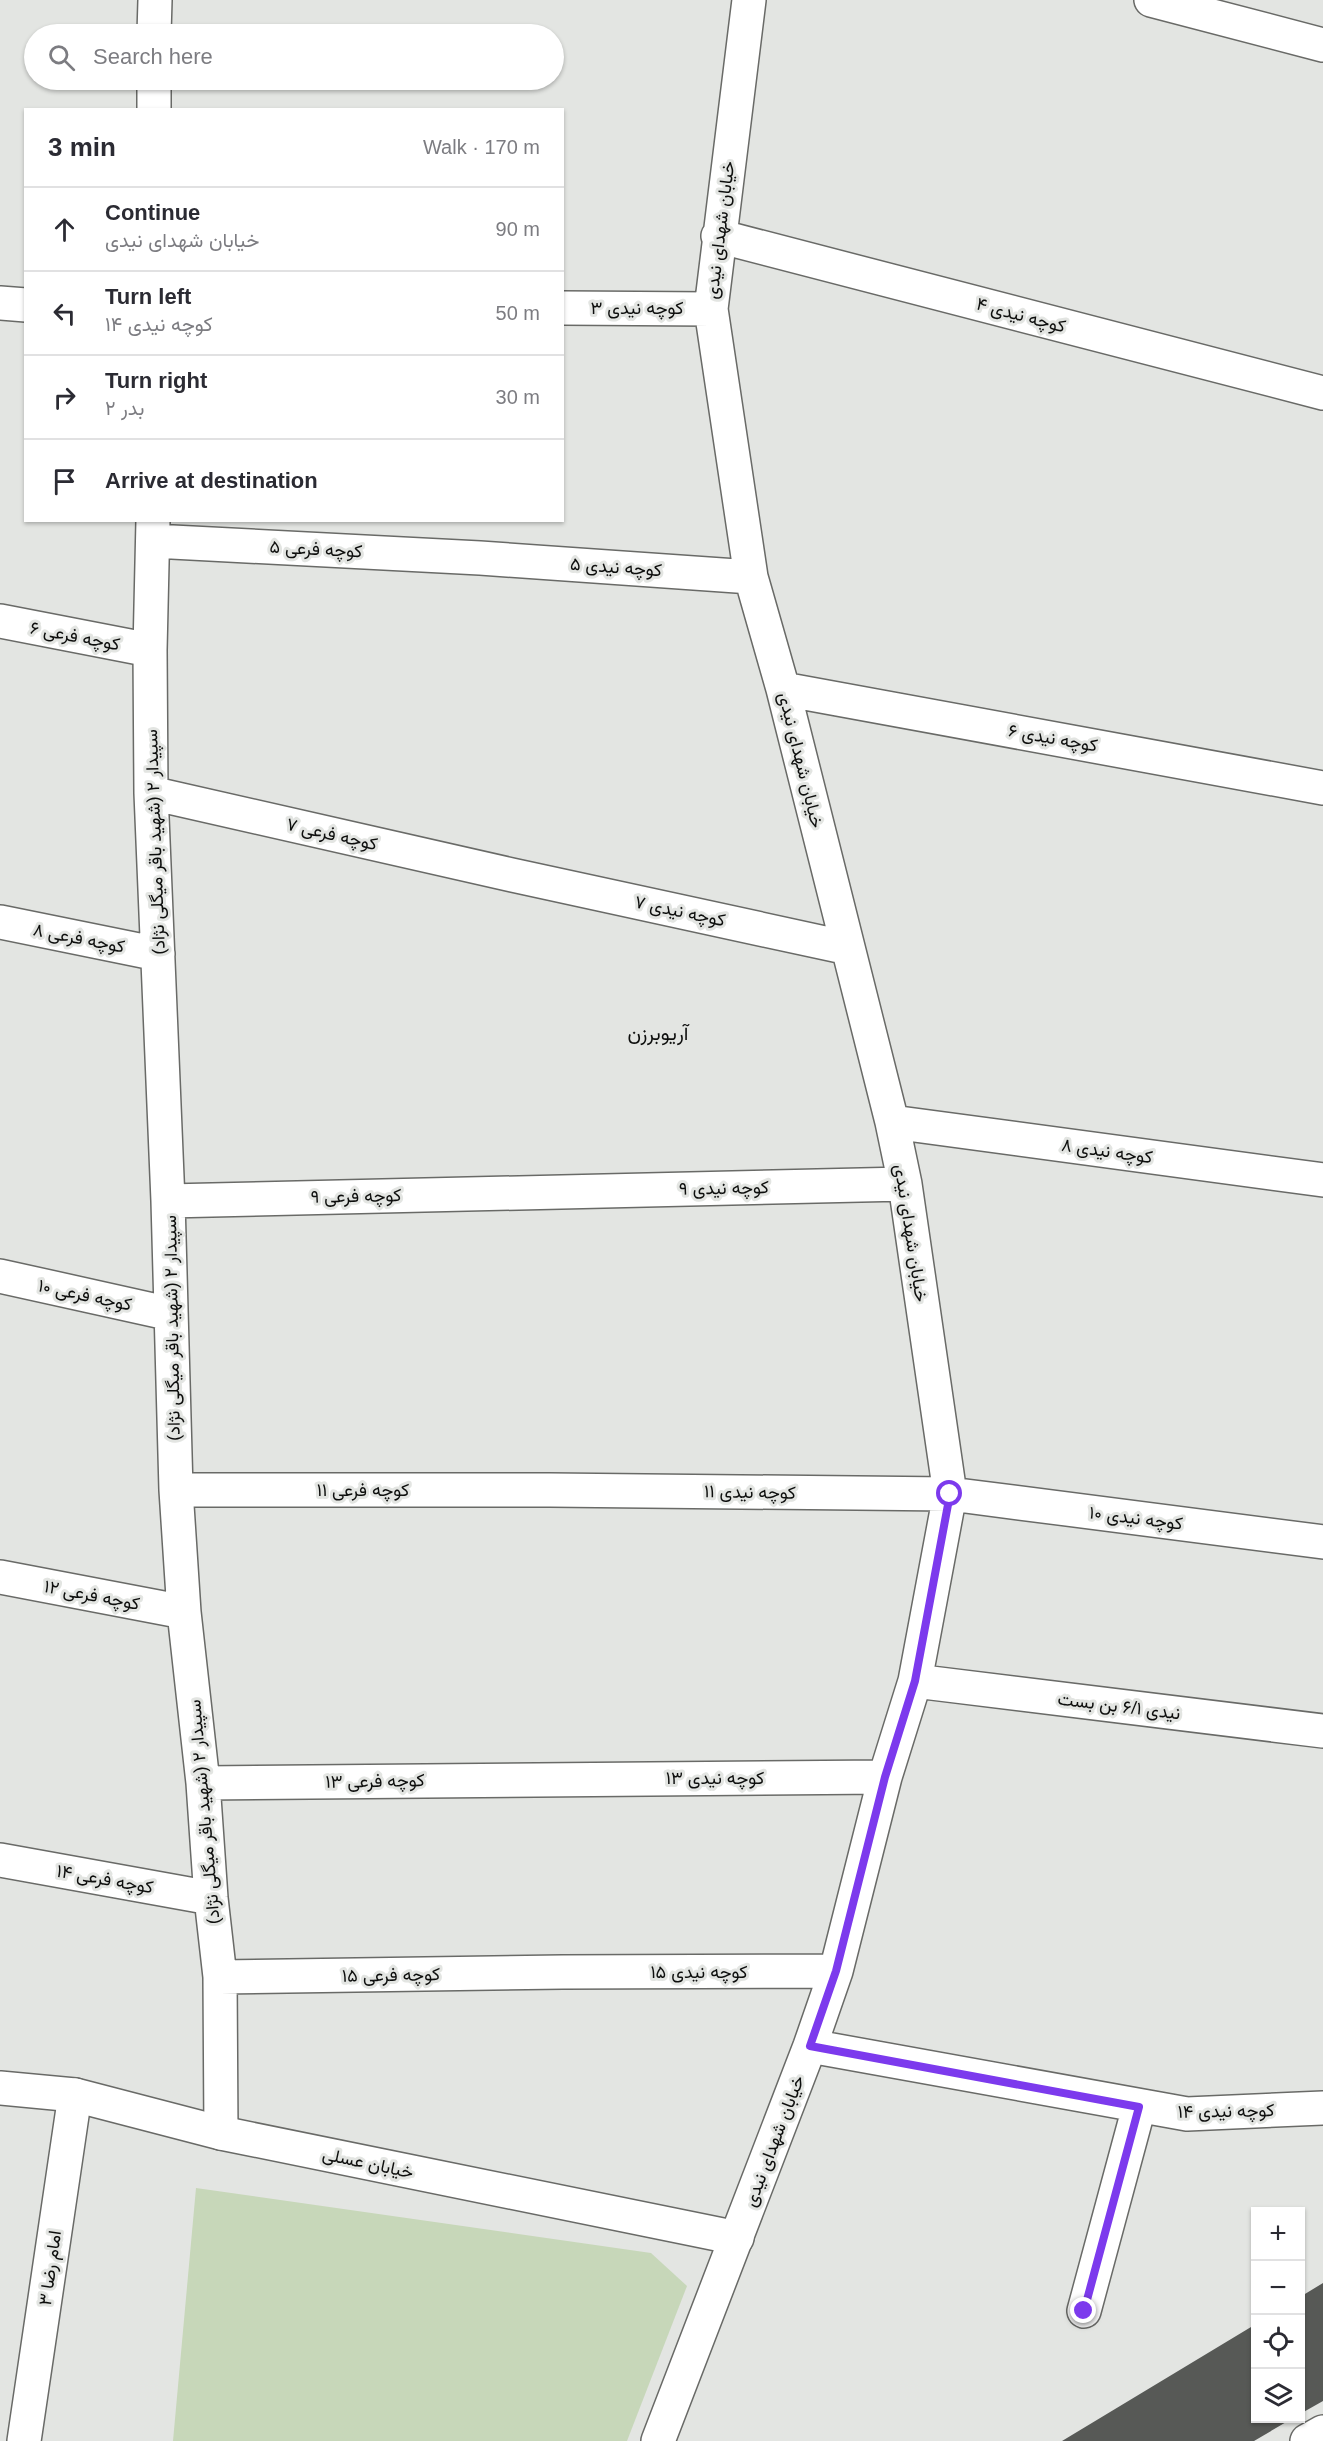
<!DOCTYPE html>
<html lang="en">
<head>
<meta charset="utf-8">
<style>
  :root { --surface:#fff; --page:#f2f2f3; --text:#2b2b33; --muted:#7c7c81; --line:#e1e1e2 }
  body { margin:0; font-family:Arial,Vazirmatn,sans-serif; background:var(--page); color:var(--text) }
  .controls { position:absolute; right:18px; bottom:18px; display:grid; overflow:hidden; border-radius:0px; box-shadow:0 2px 4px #0004 }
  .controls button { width:54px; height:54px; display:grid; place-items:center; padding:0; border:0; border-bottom:2px solid var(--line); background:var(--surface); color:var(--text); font:30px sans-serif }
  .stop { position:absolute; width:18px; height:18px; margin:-14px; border:4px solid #7c3aed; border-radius:50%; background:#fff }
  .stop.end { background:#7c3aed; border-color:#fff; box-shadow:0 2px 6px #0008 }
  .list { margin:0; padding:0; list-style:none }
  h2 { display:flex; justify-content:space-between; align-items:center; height:78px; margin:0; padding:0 24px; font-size:26px }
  h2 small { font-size:20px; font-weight:400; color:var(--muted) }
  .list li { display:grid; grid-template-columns:39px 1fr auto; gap:18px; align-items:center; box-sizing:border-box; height:84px; padding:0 24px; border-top:2px solid var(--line) }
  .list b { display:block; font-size:22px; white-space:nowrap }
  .list p { margin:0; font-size:20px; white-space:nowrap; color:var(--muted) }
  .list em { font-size:20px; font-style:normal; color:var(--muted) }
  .icon { flex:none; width:33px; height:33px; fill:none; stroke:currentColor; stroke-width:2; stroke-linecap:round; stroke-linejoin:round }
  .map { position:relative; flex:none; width:1323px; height:2441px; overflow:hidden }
  .search { position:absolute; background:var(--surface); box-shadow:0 2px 4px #0004; left:24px; top:24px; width:540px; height:66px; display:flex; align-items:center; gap:15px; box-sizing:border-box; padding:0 21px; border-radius:33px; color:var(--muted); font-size:22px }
  .panel { position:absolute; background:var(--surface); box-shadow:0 2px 4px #0004; left:24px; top:108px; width:540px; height:414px; border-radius:0px }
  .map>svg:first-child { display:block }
  .green { fill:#c7d7b9 }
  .building { fill:#575956 }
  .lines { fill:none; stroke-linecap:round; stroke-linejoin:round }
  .street-casing { stroke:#696a67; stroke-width:36 }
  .secondary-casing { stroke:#696a67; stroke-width:36 }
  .street { stroke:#fff; stroke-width:33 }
  .secondary { stroke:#fff; stroke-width:33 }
  .route { stroke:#7c3aed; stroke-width:8 }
  .labels { text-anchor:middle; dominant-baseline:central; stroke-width:6; stroke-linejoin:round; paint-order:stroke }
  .street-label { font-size:18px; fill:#0d0e0d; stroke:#e3e5e2 }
  .neighbourhood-label { font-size:20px; fill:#0d0e0d; stroke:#e3e5e2 }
</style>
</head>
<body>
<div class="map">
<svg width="1323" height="2441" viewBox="0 0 1323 2441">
  <rect width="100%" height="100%" fill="#e3e5e2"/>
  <path class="green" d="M196 2188 651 2253 687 2286 627 2441H173Z"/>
  <path class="building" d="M1323 2283V2401L1300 2414V2297Z
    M1256 2324V2418H1293L1254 2441H1062Z"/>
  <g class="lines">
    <g class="street-casing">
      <path id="street" d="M1151 0 1323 45
        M154 34 155 0
        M154 110V80
        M718 236 1323 393
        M0 303 26 305
        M562 308 711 309
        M153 520 150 650 151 793 168 1201 176 1490 184 1612 203 1783 211 1898 220 1977 221 2133
        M153 541 480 558 751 577
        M0 621 150 650
        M783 689 1323 788
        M151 793 512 875 848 948
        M0 922 158 954
        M892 1122 1323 1180
        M168 1201 905 1184
        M0 1276 171 1314
        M176 1490H550L950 1494 1323 1542
        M0 1577 184 1612
        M915 1681 1323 1731
        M203 1783 885 1777
        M0 1860 211 1898
        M220 1977 563 1972 836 1971
        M810 2046 1187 2114 1323 2108
        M1084 2311 1139 2107
        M24 2441 75 2095
        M658 2441 810 2046 836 1971 885 1777 915 1681 950 1494 905 1184 892 1122 783 689 751 577 711 309 749 0
        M1307 2441 1323 2432"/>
    </g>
    <g class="secondary-casing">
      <path id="secondary" d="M0 2088 75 2095 221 2133 737 2238"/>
    </g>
    <use href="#street" class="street"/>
    <use href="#secondary" class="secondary"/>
  </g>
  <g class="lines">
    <path class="route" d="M950 1494 915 1681 885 1777 836 1971 810 2046 1139 2107 1084 2311"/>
  </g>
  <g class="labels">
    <g class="street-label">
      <text transform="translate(720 230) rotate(-83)">خیابان شهدای نیدی</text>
      <text x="637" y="308">کوچه نیدی ۳</text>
      <text transform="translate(1021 315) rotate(15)">کوچه نیدی ۴</text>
      <text transform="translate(316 549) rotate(3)">کوچه فرعی ۵</text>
      <text transform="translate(616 567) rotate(4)">کوچه نیدی ۵</text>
      <text transform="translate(75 636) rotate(11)">کوچه فرعی ۶</text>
      <text transform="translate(1053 738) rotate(10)">کوچه نیدی ۶</text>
      <text transform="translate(801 760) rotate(76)">خیابان شهدای نیدی</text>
      <text transform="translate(332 834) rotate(13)">کوچه فرعی ۷</text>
      <text transform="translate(155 842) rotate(-92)">سپیدار ۲ (شهید باقر میگلی نژاد)</text>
      <text transform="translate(680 911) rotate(12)">کوچه نیدی ۷</text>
      <text transform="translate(79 938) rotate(11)">کوچه فرعی ۸</text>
      <text transform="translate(1107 1151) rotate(8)">کوچه نیدی ۸</text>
      <text transform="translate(724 1188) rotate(-1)">کوچه نیدی ۹</text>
      <text transform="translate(356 1196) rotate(-1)">کوچه فرعی ۹</text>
      <text transform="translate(911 1233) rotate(81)">خیابان شهدای نیدی</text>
      <text transform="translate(85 1295) rotate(12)">کوچه فرعی ۱۰</text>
      <text transform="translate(172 1328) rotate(-91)">سپیدار ۲ (شهید باقر میگلی نژاد)</text>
      <text x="363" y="1490">کوچه فرعی ۱۱</text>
      <text transform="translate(750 1492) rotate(1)">کوچه نیدی ۱۱</text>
      <text transform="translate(1136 1518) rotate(7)">کوچه نیدی ۱۰</text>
      <text transform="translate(92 1595) rotate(11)">کوچه فرعی ۱۲</text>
      <text transform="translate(1119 1706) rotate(7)">نیدی ۶/۱ بن بست</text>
      <text x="715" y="1778">کوچه نیدی ۱۳</text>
      <text transform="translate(375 1781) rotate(-1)">کوچه فرعی ۱۳</text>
      <text transform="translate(204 1812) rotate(-95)">سپیدار ۲ (شهید باقر میگلی نژاد)</text>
      <text transform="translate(105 1879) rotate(10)">کوچه فرعی ۱۴</text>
      <text x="699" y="1972">کوچه نیدی ۱۵</text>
      <text transform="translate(391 1975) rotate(-1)">کوچه فرعی ۱۵</text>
      <text transform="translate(1226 2111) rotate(-1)">کوچه نیدی ۱۴</text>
      <text transform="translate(774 2141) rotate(-69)">خیابان شهدای نیدی</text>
      <text transform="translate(368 2163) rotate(12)">خیابان عسلی</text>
      <text transform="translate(50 2268) rotate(-82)">امام رضا ۳</text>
    </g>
    <g class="neighbourhood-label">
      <text x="658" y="1033">آریو‌برزن</text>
    </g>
  </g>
</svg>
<div class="controls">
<button>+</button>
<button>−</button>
<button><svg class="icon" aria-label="locate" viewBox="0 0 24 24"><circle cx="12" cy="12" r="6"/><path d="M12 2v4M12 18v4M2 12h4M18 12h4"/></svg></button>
<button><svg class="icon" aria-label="layers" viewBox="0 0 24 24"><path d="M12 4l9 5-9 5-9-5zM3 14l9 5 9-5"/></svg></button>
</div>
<div class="stop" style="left:950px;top:1494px"></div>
<div class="stop end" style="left:1084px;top:2311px"></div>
<div class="search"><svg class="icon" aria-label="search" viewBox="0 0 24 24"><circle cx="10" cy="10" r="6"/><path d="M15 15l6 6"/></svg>Search here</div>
<section class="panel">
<h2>3 min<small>Walk · 170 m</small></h2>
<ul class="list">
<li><svg class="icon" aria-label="ahead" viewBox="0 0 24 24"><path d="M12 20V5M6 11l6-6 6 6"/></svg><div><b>Continue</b><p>خیابان شهدای نیدی</p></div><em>90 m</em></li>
<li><svg class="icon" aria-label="left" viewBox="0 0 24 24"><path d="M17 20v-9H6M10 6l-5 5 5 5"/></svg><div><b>Turn left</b><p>کوچه نیدی ۱۴</p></div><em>50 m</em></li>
<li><svg class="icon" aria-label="right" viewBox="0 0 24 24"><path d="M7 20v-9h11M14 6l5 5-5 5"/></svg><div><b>Turn right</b><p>بدر ۲</p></div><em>30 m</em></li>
<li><svg class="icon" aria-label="arrive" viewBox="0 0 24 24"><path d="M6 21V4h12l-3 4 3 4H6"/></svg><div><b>Arrive at destination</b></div></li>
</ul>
</section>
</div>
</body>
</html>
